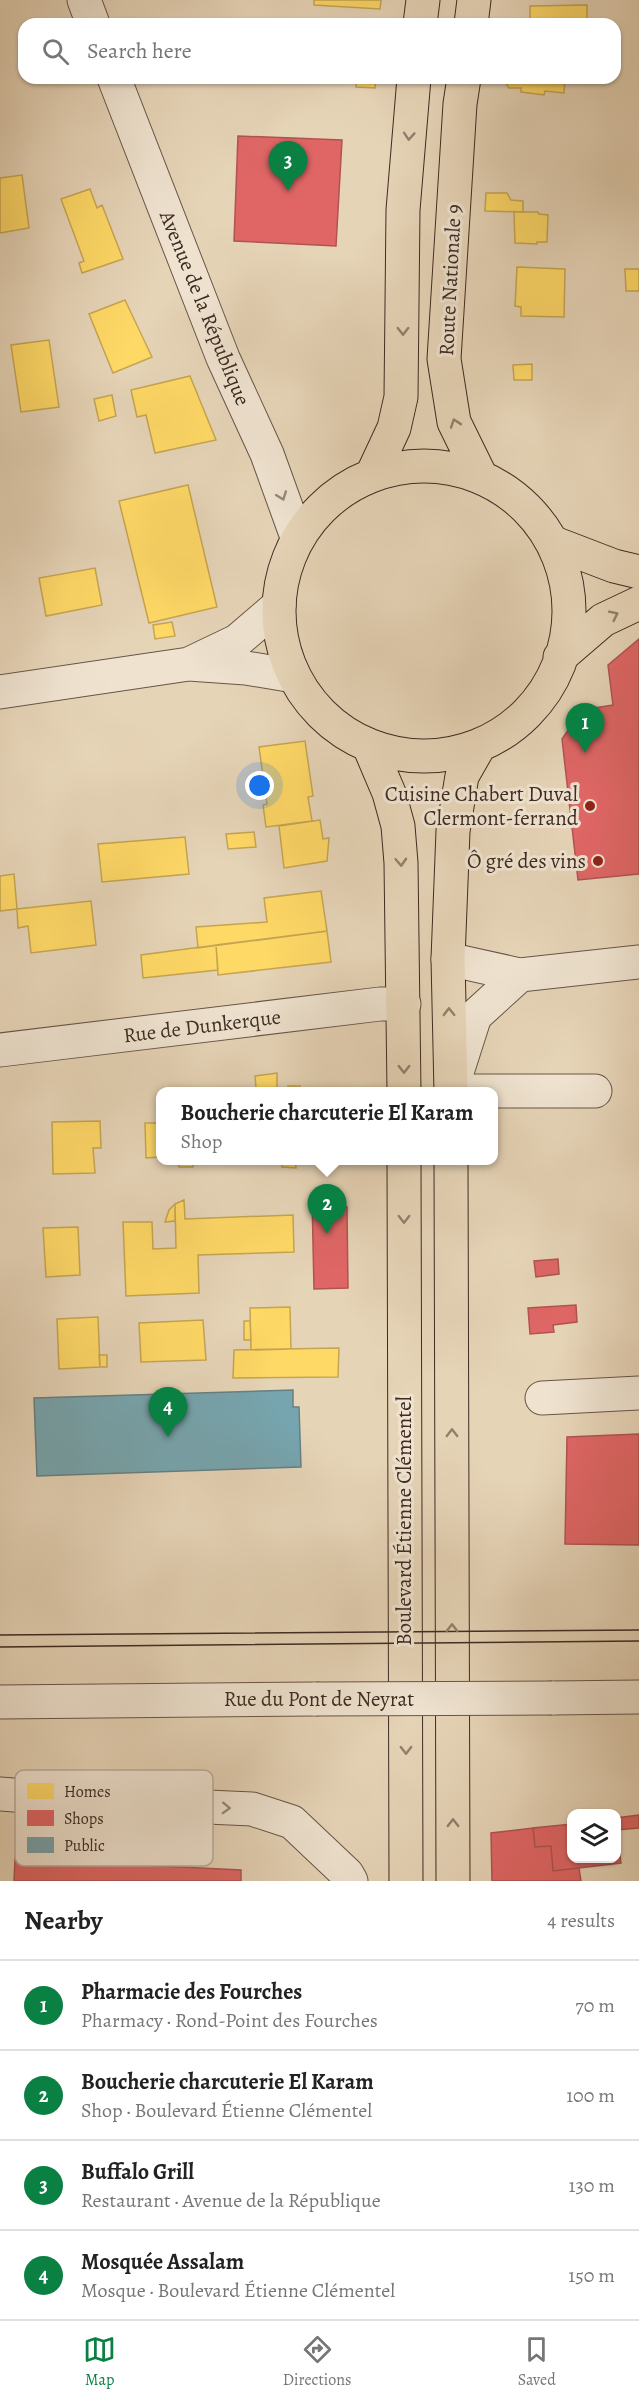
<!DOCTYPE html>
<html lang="en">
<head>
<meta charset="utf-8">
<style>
  :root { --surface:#fff; --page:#f2f2f2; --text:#222; --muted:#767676; --line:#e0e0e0; --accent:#0b8043 }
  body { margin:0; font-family:Alegreya,serif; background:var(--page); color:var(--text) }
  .controls { position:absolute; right:18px; bottom:18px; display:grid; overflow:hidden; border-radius:12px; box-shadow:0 2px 4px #0004 }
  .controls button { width:54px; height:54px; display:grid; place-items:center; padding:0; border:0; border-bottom:2px solid var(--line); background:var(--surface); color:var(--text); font:30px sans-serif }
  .you { position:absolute; left:260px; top:786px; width:21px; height:21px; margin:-15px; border:4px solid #fff; border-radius:50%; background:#1a73e8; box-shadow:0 0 0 9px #1a73e833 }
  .badge { display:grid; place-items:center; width:39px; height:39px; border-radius:50%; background:var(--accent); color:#fff; font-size:20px; font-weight:700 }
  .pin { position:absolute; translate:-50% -50px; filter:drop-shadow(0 2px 3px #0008) }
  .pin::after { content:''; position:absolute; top:32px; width:21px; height:18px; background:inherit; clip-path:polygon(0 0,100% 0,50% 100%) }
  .popup { position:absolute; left:156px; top:1087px; width:342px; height:78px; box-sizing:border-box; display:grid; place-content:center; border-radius:12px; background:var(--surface); filter:drop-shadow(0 2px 4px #0005); font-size:20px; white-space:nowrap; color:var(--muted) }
  .popup b { font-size:22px; color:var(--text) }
  .popup::after { content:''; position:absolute; left:50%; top:100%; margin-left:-12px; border:12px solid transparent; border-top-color:var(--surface) }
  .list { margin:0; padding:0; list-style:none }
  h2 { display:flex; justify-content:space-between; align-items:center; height:78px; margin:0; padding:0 24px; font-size:26px }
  h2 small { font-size:20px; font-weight:400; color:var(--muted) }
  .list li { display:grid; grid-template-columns:39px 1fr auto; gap:18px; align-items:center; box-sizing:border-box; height:90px; padding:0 24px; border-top:2px solid var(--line) }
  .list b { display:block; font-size:22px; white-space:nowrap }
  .list p { margin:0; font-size:20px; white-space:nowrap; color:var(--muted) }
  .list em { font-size:20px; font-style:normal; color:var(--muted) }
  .icon { flex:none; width:33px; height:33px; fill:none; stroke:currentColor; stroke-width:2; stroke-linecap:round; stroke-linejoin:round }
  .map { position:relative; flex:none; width:639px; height:1881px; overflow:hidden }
  .search { position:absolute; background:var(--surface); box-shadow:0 2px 4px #0004; left:18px; right:18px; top:18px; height:66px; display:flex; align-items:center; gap:15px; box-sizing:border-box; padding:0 21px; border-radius:18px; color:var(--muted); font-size:22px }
  .sheet { height:438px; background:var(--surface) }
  nav { display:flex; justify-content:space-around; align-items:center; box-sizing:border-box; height:84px; border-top:2px solid var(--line); background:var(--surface); font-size:16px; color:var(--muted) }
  nav a { display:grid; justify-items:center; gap:3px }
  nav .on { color:var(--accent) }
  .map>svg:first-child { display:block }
  .homes { fill:#ffd966; stroke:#c5a552; stroke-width:1.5 }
  .shops { fill:#e06666; stroke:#af5452; stroke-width:1.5 }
  .public { fill:#76a5af; stroke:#658085; stroke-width:1.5 }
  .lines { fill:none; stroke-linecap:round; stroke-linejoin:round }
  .minor-casing { stroke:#675548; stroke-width:35 }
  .major-casing { stroke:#3d2b23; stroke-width:35 }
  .minor { stroke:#efe3d0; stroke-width:33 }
  .major { stroke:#e6d4b7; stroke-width:33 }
  .tram { stroke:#3d2b23; stroke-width:1.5 }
  .minor-bridge-casing { stroke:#675548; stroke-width:35; stroke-linecap:butt }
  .minor-bridge { stroke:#efe3d0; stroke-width:33 }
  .oneway { stroke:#92806d }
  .oneway2 { stroke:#96877a }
  .poi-dot { fill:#8f2418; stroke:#efe3d0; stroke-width:2 }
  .labels { text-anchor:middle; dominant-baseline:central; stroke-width:6; stroke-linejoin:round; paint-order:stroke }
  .street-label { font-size:21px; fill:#3d2b23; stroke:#efe3d0 }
  .poi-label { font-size:21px; fill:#3d2b23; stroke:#efe3d0; text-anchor:end }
  .key { fill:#efe3d0; stroke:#baac9c; stroke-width:1.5 }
  .key-label { font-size:16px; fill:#3d2b23 }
</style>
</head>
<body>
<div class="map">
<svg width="639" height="1881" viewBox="0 0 639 1881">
  <rect width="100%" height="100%" fill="#e6d4b7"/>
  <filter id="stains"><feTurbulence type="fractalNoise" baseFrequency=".00333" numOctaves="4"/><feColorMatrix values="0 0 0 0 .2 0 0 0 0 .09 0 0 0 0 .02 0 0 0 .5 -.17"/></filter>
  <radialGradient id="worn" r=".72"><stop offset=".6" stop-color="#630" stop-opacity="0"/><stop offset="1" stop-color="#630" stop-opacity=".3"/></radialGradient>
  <path class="homes" d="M314 0H381L380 9 314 5Z
    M587 5V24H530V6Z
    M357 78H376L375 88 356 87Z
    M503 78H565L564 93 545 91 544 95 521 92V88H509Z
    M22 175 29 228 0 233V178Z
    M90 189 97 208 102 205 123 259 82 273 79 263 84 261 61 199Z
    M486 193H507L511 200 523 201V212L485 211Z
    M514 212H538L539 214 548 215 547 242H537V244L515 243Z
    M517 267 565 269 564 317 521 316V307L515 306Z
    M625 269H639V291H626Z
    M125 300 152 357 113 373 89 314Z
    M49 340 59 407 21 412 11 345Z
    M532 364V380H514L513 365Z
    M190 376 216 440 155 453 146 415 137 417 131 390Z
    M112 395 116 416 99 421 94 399Z
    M188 485 217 607 149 623 119 501Z
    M95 568 102 605 46 616 39 578Z
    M172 622 175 636 155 639 153 625Z
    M305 741 313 796 308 797 312 821 266 827 263 805 267 804 259 747Z
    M320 820 323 839 329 838 327 861 284 868 279 826Z
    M254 832 256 847 228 849 226 834Z
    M185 837 189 874 102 882 98 844Z
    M14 874 17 909 0 911V876Z
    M321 891 327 931 198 948 196 927 267 922 264 898Z
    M91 901 96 945 31 953 28 926 18 928 17 909Z
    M327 931 331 962 218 975 216 945Z
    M216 945 218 970 143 978 141 955Z
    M277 1073V1088H256L255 1076Z
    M288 1086H300V1092H288Z
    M100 1121 101 1148H93L95 1173 53 1174 52 1122Z
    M145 1123H160V1157L146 1158Z
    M179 1160H192L193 1167H179Z
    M282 1160H295L296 1168 282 1167Z
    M184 1200 185 1219 293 1215 294 1252 198 1255 199 1293 126 1296 123 1222H152L153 1249 176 1248 175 1204Z
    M175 1204V1221L165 1222 169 1210Z
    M78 1227 80 1275 46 1277 43 1228Z
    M290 1307 291 1349 251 1350 250 1308Z
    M98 1317 100 1367 59 1369 57 1319Z
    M203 1320 206 1360 141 1362 139 1323Z
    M244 1321H250L251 1340H244Z
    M339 1348 338 1377 233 1378 234 1350Z
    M99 1355H107V1367H100Z"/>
  <path class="shops" d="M238 136 342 140 336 246 234 241Z
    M639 639V874L578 880 562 739 582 710 613 705 608 665Z
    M336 1196 347 1207 348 1288 314 1289 312 1197Z
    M558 1259 559 1274 536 1277 534 1261Z
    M576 1305 577 1322 553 1325 554 1332 530 1334 528 1308Z
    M639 1434V1545L565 1544 567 1437Z
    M639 1815V1828L617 1830 616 1818Z
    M572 1824V1858H616V1829L621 1863 553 1871 551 1846 535 1847 533 1828Z
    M533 1828 535 1847 551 1846 553 1871 579 1868 581 1881H492L491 1833Z
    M15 1859 241 1870V1881H14Z"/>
  <path class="public" d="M293 1390V1407H299L301 1467 37 1476 34 1398Z"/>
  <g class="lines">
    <g class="minor-casing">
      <path id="minor" d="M84 0 93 24
        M114 78 223 358 267 454 297 537
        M191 663 237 641 279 605
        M0 692 189 664 246 668 294 676
        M448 959 520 975 639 962
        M520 975 475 1016 451 1091H595
        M0 1050 380 1004H404
        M542 1398 639 1393
        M552 1698 639 1697
        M0 1702 316 1699
        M0 1794 119 1803 252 1809 292 1822 347 1874 351 1881"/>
    </g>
    <g class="major-casing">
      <path id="major" d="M420 24 423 0
        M471 24 474 0
        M464 78 460 104 444 359 454 422 480 475
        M279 611a145 145 0 1 1 290 0a145 145 0 1 1-290 0Z
        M373 473 394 428 401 397 403 210 414 78
        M554 543 614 566 639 572
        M560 657 603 620 639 603
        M369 746 389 793 398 826 401 863 404 1092
        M451 1092 448 959 453 831 462 776 478 748
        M404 1160 406 1881
        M451 1160 453 1881"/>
    </g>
    <use href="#minor" class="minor"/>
    <use href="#major" class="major"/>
    <path class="tram" d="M0 1635 639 1630
      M0 1647 639 1641"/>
    <g class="minor-bridge-casing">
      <path id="minor-bridge" d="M316 1699 552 1698"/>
    </g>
    <use href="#minor-bridge" class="minor-bridge"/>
  </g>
  <defs><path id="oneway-chevron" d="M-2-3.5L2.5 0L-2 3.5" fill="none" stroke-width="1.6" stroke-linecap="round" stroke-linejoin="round" transform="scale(1.5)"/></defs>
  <g class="oneway">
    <use href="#oneway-chevron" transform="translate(409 136) rotate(94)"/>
    <use href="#oneway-chevron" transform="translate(403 331) rotate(90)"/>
    <use href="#oneway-chevron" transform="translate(455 423) rotate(-109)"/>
    <use href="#oneway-chevron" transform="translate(614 615) rotate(-26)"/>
    <use href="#oneway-chevron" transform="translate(401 862) rotate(87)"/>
    <use href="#oneway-chevron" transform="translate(449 1012) rotate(-91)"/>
    <use href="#oneway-chevron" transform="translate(404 1069) rotate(90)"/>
    <use href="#oneway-chevron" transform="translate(404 1219) rotate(90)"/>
    <use href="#oneway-chevron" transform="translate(452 1433) rotate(-90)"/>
    <use href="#oneway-chevron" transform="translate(452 1628) rotate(-90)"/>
    <use href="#oneway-chevron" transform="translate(406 1750) rotate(90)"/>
    <use href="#oneway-chevron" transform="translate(453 1823) rotate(-90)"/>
  </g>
  <g class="oneway2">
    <use href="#oneway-chevron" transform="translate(282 496) rotate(70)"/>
    <use href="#oneway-chevron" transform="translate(226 1808) rotate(2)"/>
  </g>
  <g class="poi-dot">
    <circle cx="590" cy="806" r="6"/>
    <circle cx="598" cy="861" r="6"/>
  </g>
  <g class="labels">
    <g class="street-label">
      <text transform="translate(450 280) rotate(-87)">Route Nationale 9</text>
      <text transform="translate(205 308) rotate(68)">Avenue de la République</text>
      <text transform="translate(202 1026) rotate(-7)">Rue de Dunkerque</text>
      <text transform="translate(404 1521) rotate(-90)">Boulevard Étienne Clémentel</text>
      <text x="319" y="1699">Rue du Pont de Neyrat</text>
    </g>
    <g class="poi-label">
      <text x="578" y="794">Cuisine Chabert Duval<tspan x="578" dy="24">Clermont-ferrand</tspan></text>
      <text x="586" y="861">Ô gré des vins</text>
    </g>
  </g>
  <rect x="15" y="1770" width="198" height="96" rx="9" class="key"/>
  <rect x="27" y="1783" width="27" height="16" fill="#ffd966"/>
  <rect x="27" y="1810" width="27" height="16" fill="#e06666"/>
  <rect x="27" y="1837" width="27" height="16" fill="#76a5af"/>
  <g class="key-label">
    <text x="64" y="1797">Homes</text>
    <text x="64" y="1824">Shops</text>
    <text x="64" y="1851">Public</text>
  </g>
  <rect width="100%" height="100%" filter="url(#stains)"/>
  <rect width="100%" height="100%" fill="url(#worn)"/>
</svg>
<div class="controls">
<button><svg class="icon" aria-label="layers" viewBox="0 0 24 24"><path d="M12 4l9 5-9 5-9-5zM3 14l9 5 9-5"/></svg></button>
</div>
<div class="you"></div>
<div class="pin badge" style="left:585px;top:753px">1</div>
<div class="pin badge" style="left:327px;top:1234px">2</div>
<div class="popup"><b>Boucherie charcuterie El Karam</b>Shop</div>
<div class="pin badge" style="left:288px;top:191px">3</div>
<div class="pin badge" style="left:168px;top:1437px">4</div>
<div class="search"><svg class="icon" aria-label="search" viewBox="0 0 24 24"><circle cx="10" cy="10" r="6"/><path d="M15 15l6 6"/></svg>Search here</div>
</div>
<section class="sheet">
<h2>Nearby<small>4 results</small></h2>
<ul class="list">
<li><span class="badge">1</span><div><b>Pharmacie des Fourches</b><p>Pharmacy · Rond-Point des Fourches</p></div><em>70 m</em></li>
<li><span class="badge">2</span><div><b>Boucherie charcuterie El Karam</b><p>Shop · Boulevard Étienne Clémentel</p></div><em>100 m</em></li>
<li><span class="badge">3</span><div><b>Buffalo Grill</b><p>Restaurant · Avenue de la République</p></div><em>130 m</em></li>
<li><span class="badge">4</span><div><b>Mosquée Assalam</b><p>Mosque · Boulevard Étienne Clémentel</p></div><em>150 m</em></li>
</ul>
</section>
<nav>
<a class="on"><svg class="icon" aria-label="map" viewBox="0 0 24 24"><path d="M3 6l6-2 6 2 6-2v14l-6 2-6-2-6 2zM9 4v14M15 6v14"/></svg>Map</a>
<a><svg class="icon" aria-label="directions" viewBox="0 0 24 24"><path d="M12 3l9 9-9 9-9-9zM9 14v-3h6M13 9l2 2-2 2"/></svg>Directions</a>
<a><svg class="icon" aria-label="saved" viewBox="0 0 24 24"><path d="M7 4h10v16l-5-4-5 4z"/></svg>Saved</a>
</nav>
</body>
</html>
